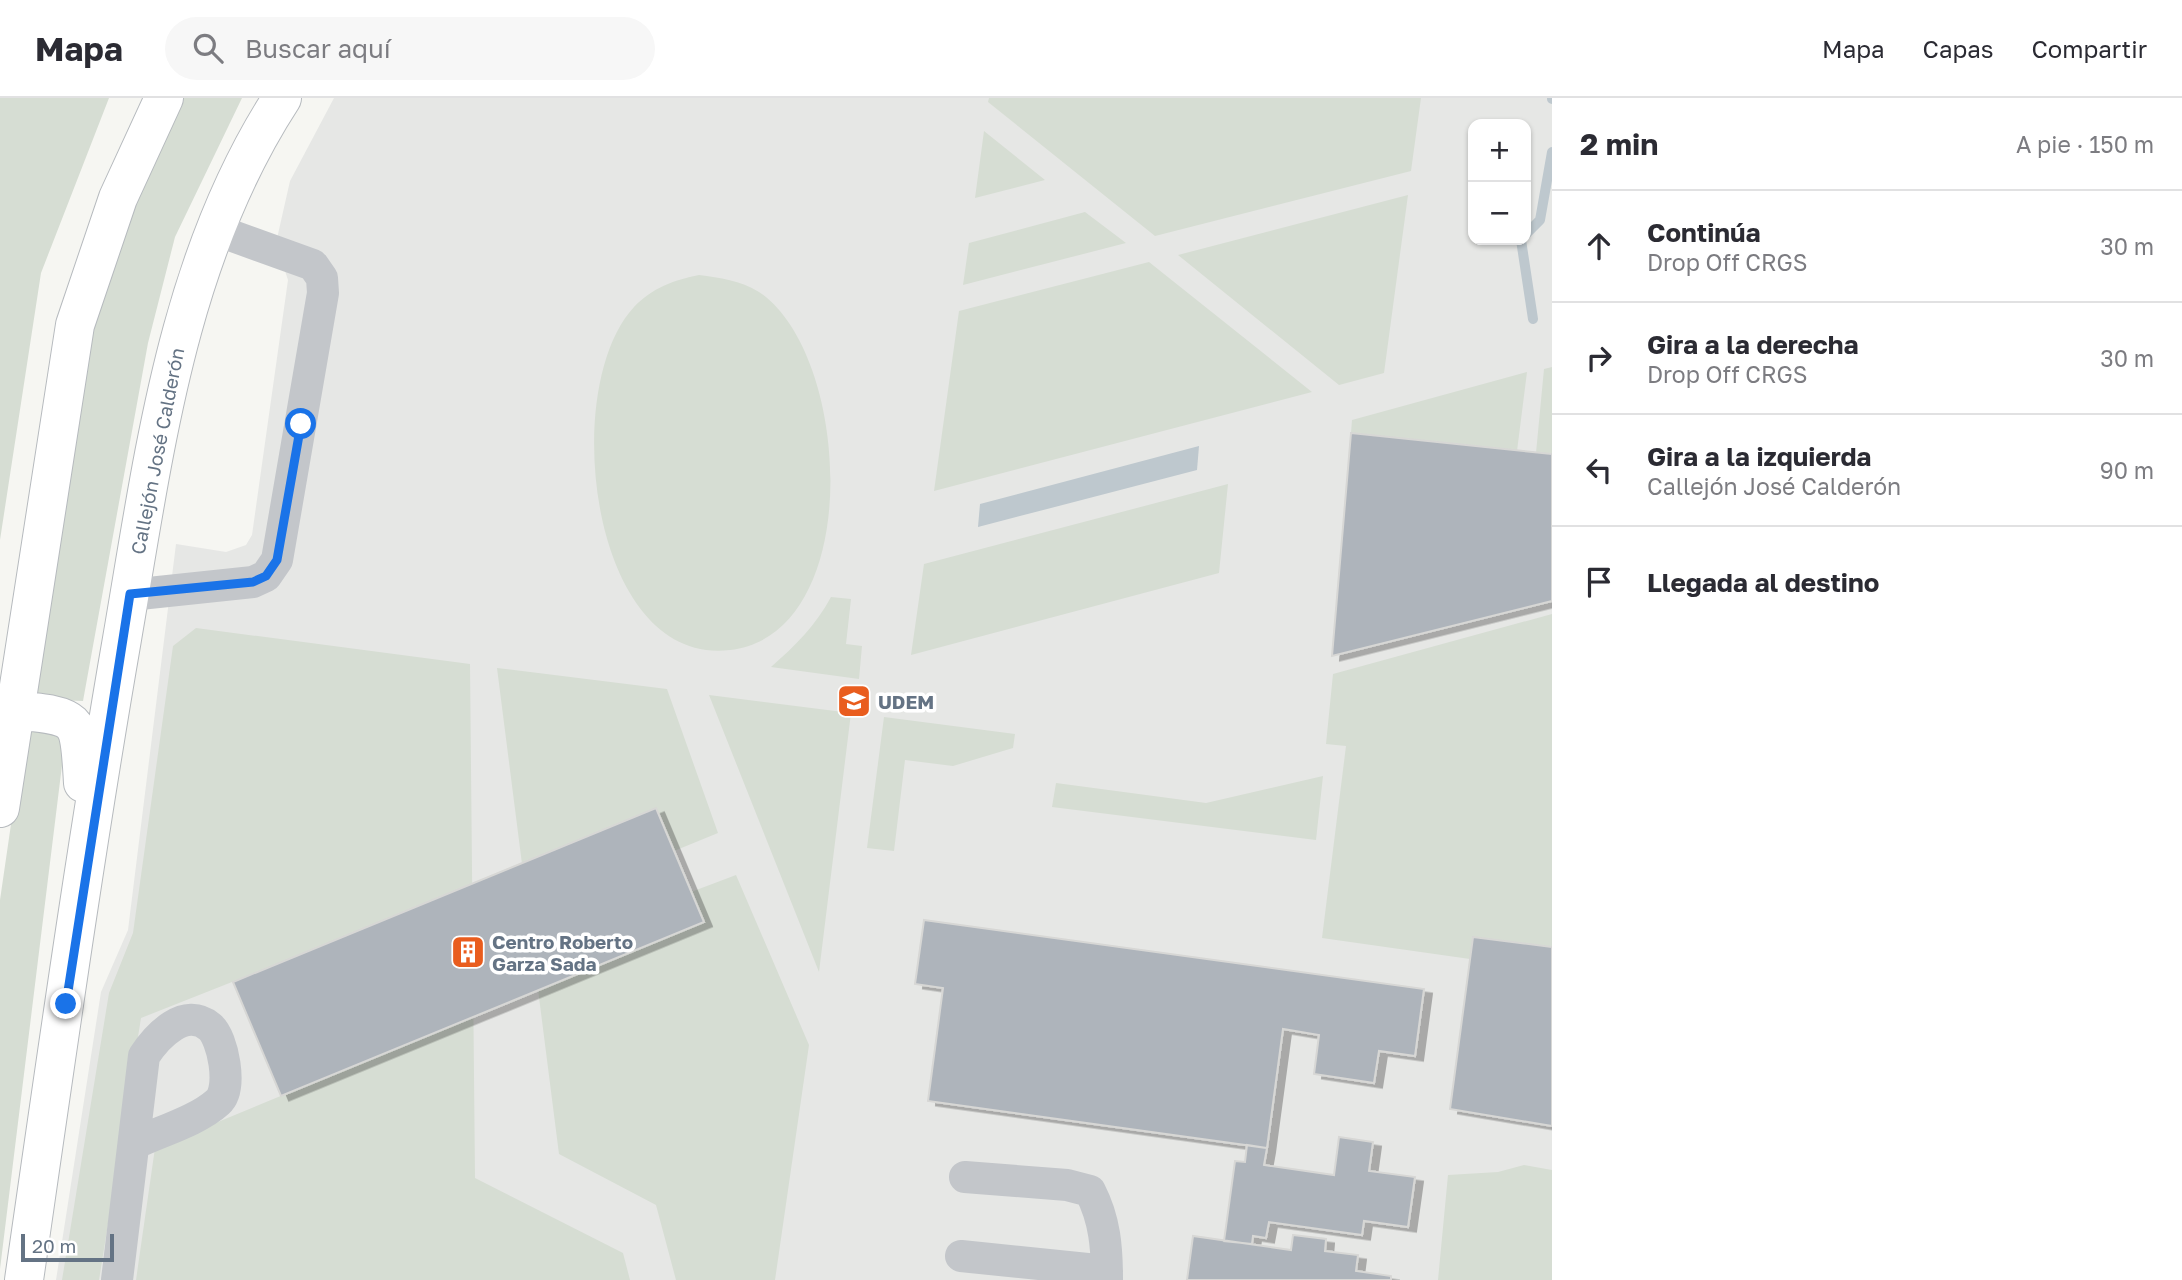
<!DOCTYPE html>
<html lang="es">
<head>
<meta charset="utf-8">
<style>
  :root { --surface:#fff; --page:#f7f7f7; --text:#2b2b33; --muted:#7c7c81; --line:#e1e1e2 }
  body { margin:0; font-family:"Golos Text",sans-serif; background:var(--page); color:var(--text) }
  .controls { position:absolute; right:21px; top:21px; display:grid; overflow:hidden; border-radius:14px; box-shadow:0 2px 5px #0004 }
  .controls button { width:63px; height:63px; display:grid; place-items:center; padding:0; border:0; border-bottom:2px solid var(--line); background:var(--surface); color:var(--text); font:35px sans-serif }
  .scale { position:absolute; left:21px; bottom:18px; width:93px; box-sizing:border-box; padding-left:7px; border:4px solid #647384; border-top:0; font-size:19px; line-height:24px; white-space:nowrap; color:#647384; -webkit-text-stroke:5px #fff; paint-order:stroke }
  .stop { position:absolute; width:21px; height:21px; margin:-16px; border:5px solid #1a73e8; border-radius:50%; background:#fff }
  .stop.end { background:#1a73e8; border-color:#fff; box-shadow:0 2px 7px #0008 }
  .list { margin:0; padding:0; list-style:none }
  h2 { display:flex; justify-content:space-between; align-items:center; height:91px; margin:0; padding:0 28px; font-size:30px }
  h2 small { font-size:23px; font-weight:400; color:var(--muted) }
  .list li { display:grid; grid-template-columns:46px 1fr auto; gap:21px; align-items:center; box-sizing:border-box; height:112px; padding:0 28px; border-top:2px solid var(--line) }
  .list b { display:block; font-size:26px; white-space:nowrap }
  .list p { margin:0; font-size:23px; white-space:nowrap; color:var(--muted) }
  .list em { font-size:23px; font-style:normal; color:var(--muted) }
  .icon { flex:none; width:38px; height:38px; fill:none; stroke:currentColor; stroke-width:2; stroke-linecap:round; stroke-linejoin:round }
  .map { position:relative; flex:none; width:1552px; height:1182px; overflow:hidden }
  header { display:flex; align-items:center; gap:42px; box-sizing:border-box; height:98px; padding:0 35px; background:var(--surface); border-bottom:2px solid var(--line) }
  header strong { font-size:33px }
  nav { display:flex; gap:38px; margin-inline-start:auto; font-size:24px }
  .search { width:490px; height:63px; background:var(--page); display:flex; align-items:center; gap:18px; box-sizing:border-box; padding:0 24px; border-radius:38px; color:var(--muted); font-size:26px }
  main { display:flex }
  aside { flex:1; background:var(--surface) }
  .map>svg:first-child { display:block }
  .built { fill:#e6e7e5; fill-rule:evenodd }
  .green { fill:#d6ddd3 }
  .water { fill:#bec8ce }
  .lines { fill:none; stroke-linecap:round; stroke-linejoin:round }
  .stream { stroke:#bec8ce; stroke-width:10 }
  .building { fill:#aeb4bb; stroke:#d7d7d5; stroke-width:2; filter:url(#shadow) }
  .major-casing { stroke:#b6babe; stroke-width:40 }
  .minor { stroke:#c3c6ca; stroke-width:32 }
  .major { stroke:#fff; stroke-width:38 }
  .route { stroke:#1a73e8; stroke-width:9 }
  .labels { text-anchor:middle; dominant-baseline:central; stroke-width:7; stroke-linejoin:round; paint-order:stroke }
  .street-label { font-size:19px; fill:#647384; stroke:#fff }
  .poi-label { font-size:19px; font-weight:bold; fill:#647384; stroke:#fff; text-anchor:start }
</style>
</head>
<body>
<header>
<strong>Mapa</strong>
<div class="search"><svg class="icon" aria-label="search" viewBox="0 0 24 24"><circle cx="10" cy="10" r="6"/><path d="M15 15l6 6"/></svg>Buscar aquí</div>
<nav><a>Mapa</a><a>Capas</a><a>Compartir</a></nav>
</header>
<main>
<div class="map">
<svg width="1552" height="1182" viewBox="0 0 1552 1182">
  <defs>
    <filter id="shadow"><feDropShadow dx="8" dy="4.5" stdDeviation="0" flood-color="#0004"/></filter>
  </defs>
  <rect width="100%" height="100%" fill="#f6f6f2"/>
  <path class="built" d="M334 0H1552V1182H56L101 894 128 832 176 446 226 454 246 447 252 437 288 182 285 173 271 167 290 83ZM1473 26H1526V142H1473Z"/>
  <path class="green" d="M0 0H109L41 175 0 442Z
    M179 0H242L175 139 148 245 83 603 32 601 85 233Z
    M989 0H1421L1411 73 1155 138 988 4Z
    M984 33 1045 82 975 100Z
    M1408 97 1384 275 1339 287 1178 157Z
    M1085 114 1126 145 963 187 969 145Z
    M1149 164 1312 294 934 393 959 213Z
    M699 177C720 180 740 182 759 194 852 256 866 536 730 552 591 569 558 291 634 209 652 190 674 182 699 177Z
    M1552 269V356L1536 355 1544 271Z
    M1527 274 1517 353 1351 335 1352 322Z
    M1228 386 1219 475 911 557 924 466Z
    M831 499 851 501 846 546 862 548 859 581 771 569C795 548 816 527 831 499Z
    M1552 516V849L1474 839 1470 861 1322 840 1346 648 1326 646 1333 576Z
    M196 530 470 566 475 1080 623 1155 630 1182H136L155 1050 346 971 298 858 141 920 99 1182H62L109 895 133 835 173 548Z
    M497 570 667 591 718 735 674 753 656 710 597 735 644 848 703 825 691 794 736 777 809 947 775 1182H676L656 1107 559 1056Z
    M709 597 851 615 819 874Z
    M884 619 1015 636 1013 650 953 668 905 662 894 753 867 750Z
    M26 623 58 628 64 651 0 1171V802Z
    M1323 678 1316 742 1052 709 1056 685 1206 705Z
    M1524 1067 1552 1072V1182H1438L1448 1077 1498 1074Z"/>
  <path class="water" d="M1199 348 1197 372 978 429 980 406Z"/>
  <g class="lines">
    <path class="stream" d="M1552 0V1
      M1526 136 1540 122 1552 54
      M1521 142 1533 221"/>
  </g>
  <path class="building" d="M1351 335 1552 356V503L1332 558Z
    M656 710 704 824 281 998 233 884Z
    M924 822 1424 891 1415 958 1379 953 1374 985 1314 976 1319 937 1283 931 1267 1050 928 1003 943 890 915 886Z
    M1473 839 1552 849V1028L1450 1011Z
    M1339 1039 1373 1044 1369 1073 1415 1079 1408 1129 1364 1123 1362 1137 1269 1124 1266 1140 1253 1138 1252 1146 1224 1143 1235 1063 1245 1064 1247 1047 1267 1050 1264 1067 1334 1077Z
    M1293 1137 1326 1141 1325 1153 1358 1157 1356 1173 1391 1178V1182H1187L1193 1138 1291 1152Z"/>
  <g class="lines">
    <g class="major-casing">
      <path id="major" d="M15 612C82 619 79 619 83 685
        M0 710 75 227 118 100 164 0
        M24 1182C55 968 85 754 122 541 154 356 177 161 282 0"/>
    </g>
    <path class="minor" d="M130 497 253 484 266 478 277 462 323 195 322 180 313 167 216 132
      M965 1079 1067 1087 1090 1093C1105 1122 1107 1150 1107 1182
      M961 1158 1107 1173
      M117 1182 144 958C157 938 185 908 210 929 223 940 233 991 218 1004 197 1023 161 1033 136 1045"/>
    <use href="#major" class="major"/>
  </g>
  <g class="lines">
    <path class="route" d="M66 906 130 496 253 484 266 478 277 462 301 326"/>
  </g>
  <defs>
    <g id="university-square" transform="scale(1.75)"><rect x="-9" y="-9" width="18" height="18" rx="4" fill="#e95d1e" stroke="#fff"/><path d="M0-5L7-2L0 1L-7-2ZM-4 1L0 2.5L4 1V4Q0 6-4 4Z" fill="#fff"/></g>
    <g id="building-square" transform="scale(1.75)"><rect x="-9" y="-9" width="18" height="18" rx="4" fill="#e95d1e" stroke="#fff"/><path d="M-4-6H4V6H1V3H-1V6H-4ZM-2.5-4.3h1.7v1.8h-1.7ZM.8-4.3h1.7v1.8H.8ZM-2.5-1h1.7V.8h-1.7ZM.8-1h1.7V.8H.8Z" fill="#fff"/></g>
  </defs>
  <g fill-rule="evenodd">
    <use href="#university-square" x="854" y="603"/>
    <use href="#building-square" x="468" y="854"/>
  </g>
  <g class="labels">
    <g class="street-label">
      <text transform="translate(157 353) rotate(-79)">Callejón José Calderón</text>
    </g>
    <g class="poi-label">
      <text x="878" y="603">UDEM</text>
      <text x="492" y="843">Centro Roberto<tspan x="492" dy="22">Garza Sada</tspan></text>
    </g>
  </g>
</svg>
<div class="controls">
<button>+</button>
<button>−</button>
</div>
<div class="scale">20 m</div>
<div class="stop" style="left:301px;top:326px"></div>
<div class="stop end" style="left:66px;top:906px"></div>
</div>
<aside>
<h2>2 min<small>A pie · 150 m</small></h2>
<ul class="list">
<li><svg class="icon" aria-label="ahead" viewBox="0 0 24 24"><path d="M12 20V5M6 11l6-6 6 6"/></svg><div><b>Continúa</b><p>Drop Off CRGS</p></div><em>30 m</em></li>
<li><svg class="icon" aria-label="right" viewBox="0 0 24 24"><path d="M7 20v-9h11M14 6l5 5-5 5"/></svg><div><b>Gira a la derecha</b><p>Drop Off CRGS</p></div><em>30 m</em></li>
<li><svg class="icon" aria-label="left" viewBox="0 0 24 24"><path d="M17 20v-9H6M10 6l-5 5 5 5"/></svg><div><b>Gira a la izquierda</b><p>Callejón José Calderón</p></div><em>90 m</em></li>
<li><svg class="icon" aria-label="arrive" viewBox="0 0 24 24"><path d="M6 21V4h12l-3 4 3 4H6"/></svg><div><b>Llegada al destino</b></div></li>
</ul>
</aside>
</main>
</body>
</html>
